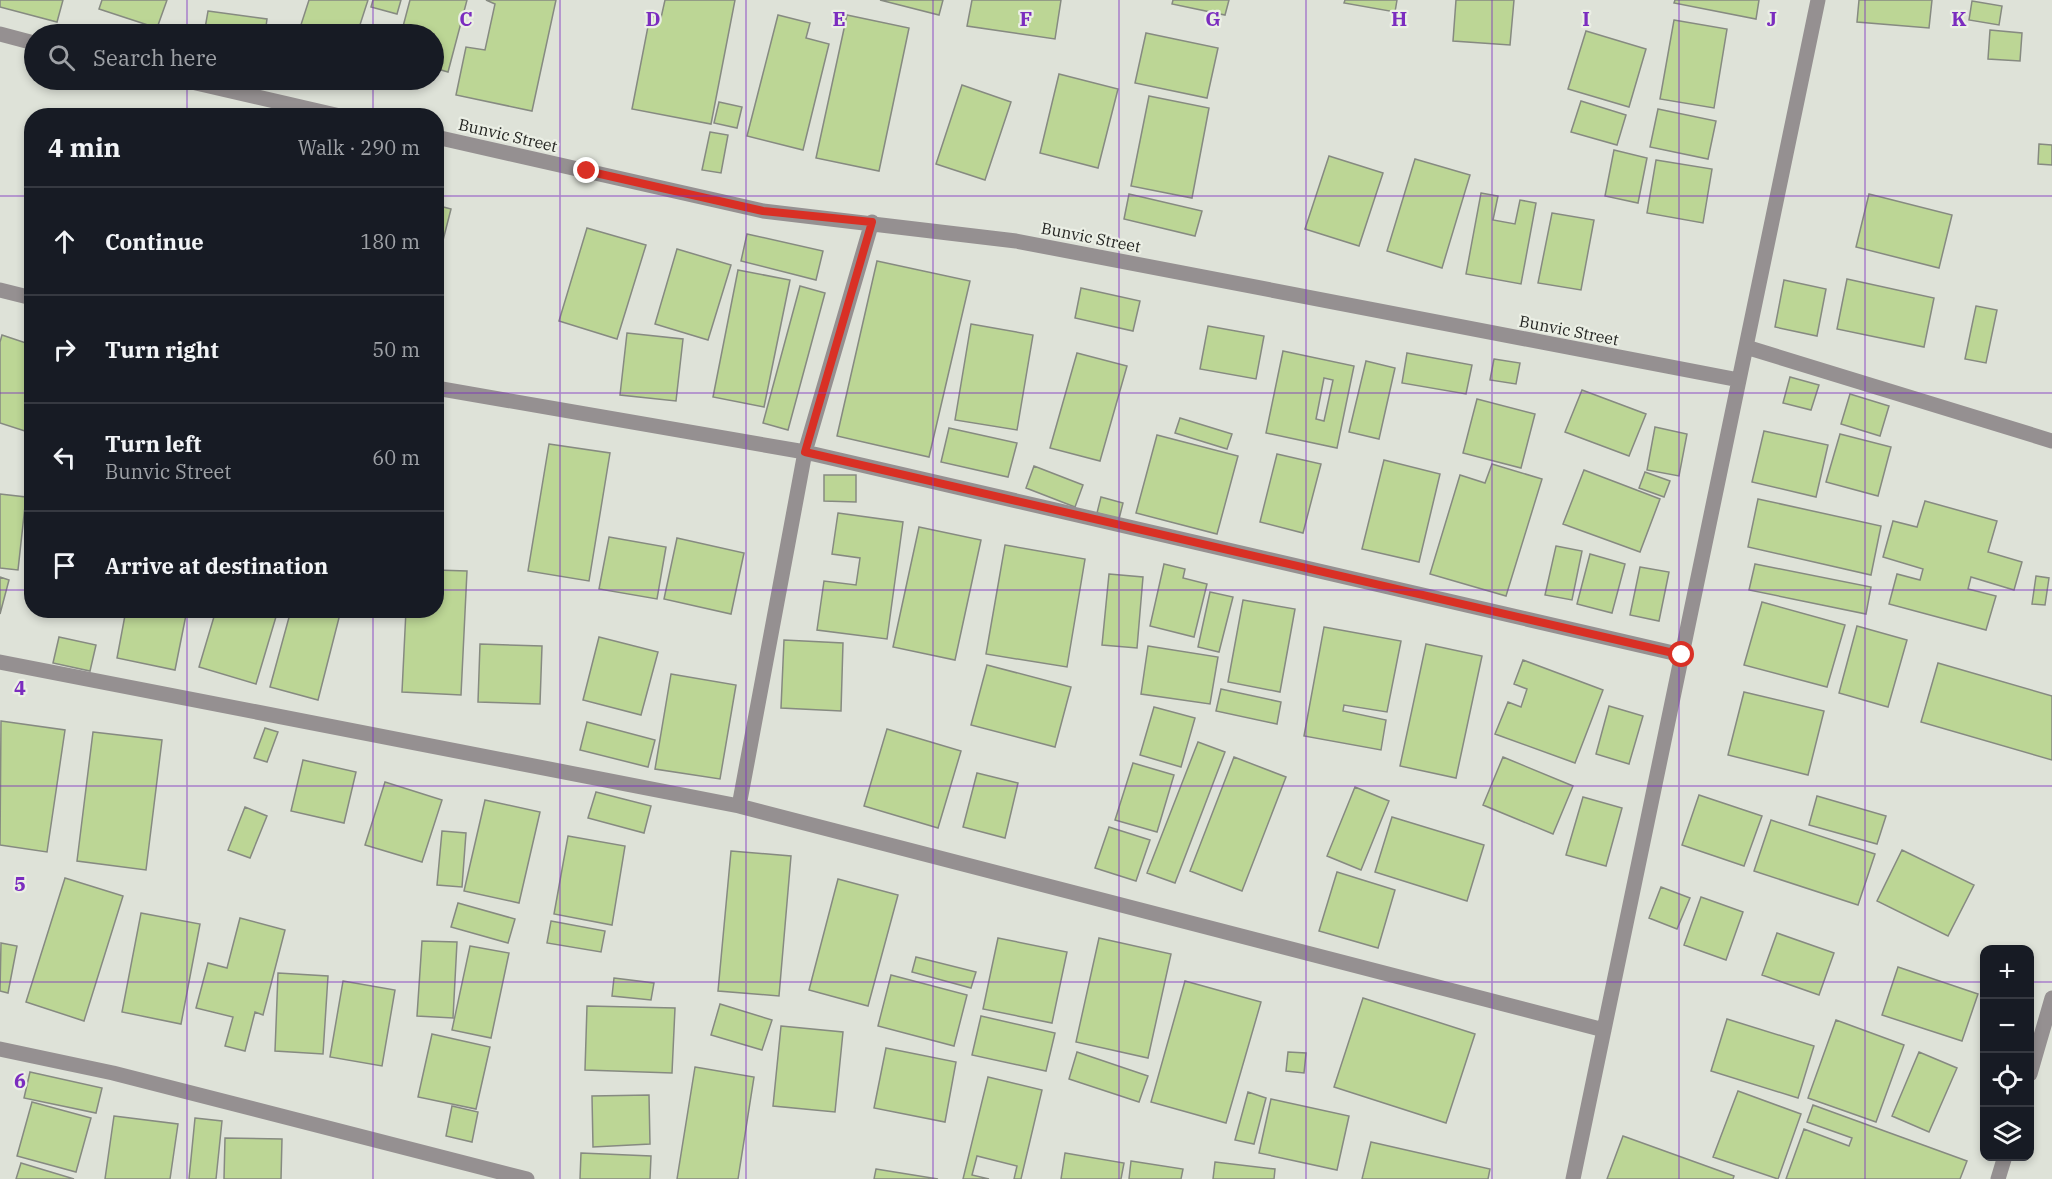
<!DOCTYPE html>
<html lang="en">
<head>
<meta charset="utf-8">
<style>
  :root { --surface:#171b24; --page:#242831; --text:#f1f3f6; --muted:#9ea1a6; --line:#363941 }
  body { margin:0; font-family:"IBM Plex Serif",serif; background:var(--page); color:var(--text) }
  .controls { position:absolute; right:18px; bottom:18px; display:grid; overflow:hidden; border-radius:12px; box-shadow:0 3px 9px #0003 }
  .controls button { width:54px; height:54px; display:grid; place-items:center; padding:0; border:0; border-bottom:2px solid var(--line); background:var(--surface); color:var(--text); font:30px sans-serif }
  .stop { position:absolute; width:18px; height:18px; margin:-14px; border:4px solid #d93025; border-radius:50%; background:#fff }
  .stop.end { background:#d93025; border-color:#fff; box-shadow:0 2px 6px #0008 }
  .list { margin:0; padding:0; list-style:none }
  h2 { display:flex; justify-content:space-between; align-items:center; height:78px; margin:0; padding:0 24px; font-size:26px }
  h2 small { font-size:20px; font-weight:400; color:var(--muted) }
  .list li { display:grid; grid-template-columns:39px 1fr auto; gap:18px; align-items:center; box-sizing:border-box; height:108px; padding:0 24px; border-top:2px solid var(--line) }
  .list b { display:block; font-size:22px; white-space:nowrap }
  .list p { margin:0; font-size:20px; white-space:nowrap; color:var(--muted) }
  .list em { font-size:20px; font-style:normal; color:var(--muted) }
  .icon { flex:none; width:33px; height:33px; fill:none; stroke:currentColor; stroke-width:2; stroke-linecap:round; stroke-linejoin:round }
  .map { position:relative; flex:none; width:2052px; height:1179px; overflow:hidden }
  .search { position:absolute; background:var(--surface); box-shadow:0 3px 9px #0003; left:24px; top:24px; width:420px; height:66px; display:flex; align-items:center; gap:15px; box-sizing:border-box; padding:0 21px; border-radius:33px; color:var(--muted); font-size:22px }
  .panel { position:absolute; background:var(--surface); box-shadow:0 3px 9px #0003; left:24px; top:108px; width:420px; height:510px; border-radius:24px }
  .map>svg:first-child { display:block }
  .building { fill:#bcd695; stroke:#868a81; stroke-width:1.5; fill-rule:evenodd }
  .lines { fill:none; stroke-linecap:round; stroke-linejoin:round }
  .street { stroke:#959091; stroke-width:15 }
  .route { stroke:#d93025; stroke-width:8 }
  .grid { fill:none; stroke:#7b2cbf; stroke-width:1.5; stroke-opacity:0.55 }
  .labels { text-anchor:middle; dominant-baseline:central; stroke-width:4.5; stroke-linejoin:round; paint-order:stroke }
  .street-label { font-size:16px; fill:#252623; stroke:#ebefe5 }
  .grid-label { font-size:20px; text-anchor:middle; font-weight:bold; fill:#7b2cbf; stroke:#ebefe5; stroke-width:4.5; stroke-linejoin:round; paint-order:stroke }
</style>
</head>
<body>
<div class="map">
<svg width="2052" height="1179" viewBox="0 0 2052 1179">
  <rect width="100%" height="100%" fill="#dee2d8"/>
  <path class="building" d="M0 0H63L57 22 0 7Z
    M102 0H167L157 28 99 9Z
    M309 0H368L357 34H298Z
    M373 0H401L397 14 371 7Z
    M410 0H467L448 72 434 68V34H401Z
    M486 0H556L532 111 456 95 466 47 485 50 495 4Z
    M665 0H735L711 124 632 109 650 16 661 18Z
    M880 0H943L939 15Z
    M972 0H1061L1055 39 967 26Z
    M1173 0H1229L1225 15 1172 4Z
    M1345 0H1397L1395 12 1344 3Z
    M1456 0H1514L1510 45 1453 41Z
    M1675 0H1759L1756 19 1674 3Z
    M1859 0H1932L1929 28 1857 22Z
    M1972 1 2002 6 1999 25 1969 20Z
    M208 11 267 19 265 34H204Z
    M778 15 810 23 806 38 829 44 803 150 747 136Z
    M847 15 909 28 879 171 816 158Z
    M1674 20 1727 29 1714 108 1660 99Z
    M1990 30 2022 33 2020 61 1988 59Z
    M1586 31 1646 49 1629 107 1568 89Z
    M1146 33 1218 48 1207 98 1135 83Z
    M1059 74 1118 89 1098 168 1040 153Z
    M962 85 1011 102 985 180 936 164Z
    M1149 96 1209 108 1192 198 1131 186Z
    M1581 101 1626 115 1617 145 1571 132Z
    M719 102 742 107 737 128 714 123Z
    M1658 109 1716 121 1708 159 1650 147Z
    M710 132 728 135 721 173 702 170Z
    M2039 144 2052 145V165L2038 164Z
    M1614 150 1647 158 1638 203 1605 196Z
    M1329 156 1383 173 1359 246 1305 229Z
    M1415 159 1470 175 1442 268 1387 251Z
    M1656 160 1712 169 1703 223 1647 213Z
    M1481 193 1498 196 1493 220 1515 224 1520 200 1536 203 1521 284 1466 274Z
    M1129 194 1202 211 1195 236 1124 219Z
    M1869 194 1952 215 1939 268 1856 247Z
    M436 205 451 209 439 256 436 255Z
    M1552 213 1594 220 1581 290 1538 283Z
    M587 228 646 245 617 339 559 321Z
    M747 234 823 251 816 280 741 261Z
    M677 249 731 265 708 340 655 324Z
    M877 261 970 281 929 457 837 436Z
    M738 270 790 280 764 407 713 397Z
    M1847 279 1934 298 1924 347 1837 329Z
    M1784 280 1826 289 1817 336 1775 327Z
    M800 286 825 293 788 430 763 423Z
    M1081 288 1140 301 1133 331 1075 318Z
    M1976 306 1997 310 1986 363 1965 359Z
    M971 324 1033 335 1017 430 955 420Z
    M1208 326 1264 336 1256 379 1200 369Z
    M627 333 683 339 676 401 620 395Z
    M2 335 32 345 31 433 0 423V342Z
    M1283 351 1354 366 1337 448 1266 433ZM1324 378 1333 380 1324 421 1316 419Z
    M1077 353 1127 366 1100 461 1050 448Z
    M1407 353 1472 365 1466 394 1402 383Z
    M1494 359 1520 363 1516 384 1490 380Z
    M1366 361 1395 368 1379 439 1349 432Z
    M1790 377 1819 385 1811 410 1783 403Z
    M1582 390 1646 414 1629 456 1565 432Z
    M1850 394 1889 406 1880 436 1841 424Z
    M1477 399 1535 414 1521 468 1463 453Z
    M1180 418 1232 434 1227 449 1175 433Z
    M1655 427 1687 434 1679 476 1647 470Z
    M949 428 1017 443 1008 477 941 462Z
    M1764 431 1828 445 1816 497 1752 482Z
    M1840 434 1891 447 1878 496 1826 482Z
    M1157 435 1238 456 1217 534 1136 513Z
    M549 444 610 453 589 581 528 571Z
    M1277 454 1321 464 1303 533 1260 522Z
    M1384 460 1440 474 1419 562 1362 549Z
    M1492 464 1542 479 1506 596 1430 574 1460 475 1485 483Z
    M1034 466 1083 485 1075 507 1026 488Z
    M1584 470 1660 499 1640 552 1563 524Z
    M1645 472 1670 481 1664 497 1639 488Z
    M824 475H856V502L824 501Z
    M0 494 26 497 18 570 0 568Z
    M1101 497 1123 503 1119 519 1097 513Z
    M1758 499 1881 526 1871 575 1748 547Z
    M1925 501 1997 521 1988 552 2022 562 2014 590 1971 577 1968 589 1996 596 1986 630 1889 604 1897 574 1920 580 1923 569 1883 557 1893 521 1917 527Z
    M838 513 903 522 887 639 817 630 824 581 856 585 860 558 832 554Z
    M919 527 981 540 955 660 893 647Z
    M609 537 666 547 657 599 599 589Z
    M677 538 744 553 731 614 664 599Z
    M1005 545 1085 559 1067 667 986 654Z
    M1556 546 1582 551 1572 600 1545 595Z
    M1590 554 1625 564 1612 613 1577 604Z
    M1164 564 1185 569 1183 578 1207 584 1194 637 1150 626Z
    M1755 564 1871 587 1866 614 1749 590Z
    M1640 567 1669 572 1659 621 1630 615Z
    M436 570 467 571 461 695 402 692 406 610H436Z
    M1109 574 1143 577 1137 648 1102 645Z
    M2036 576 2049 578 2045 605 2032 604Z
    M0 577 9 580 0 614Z
    M1210 592 1233 597 1219 652 1198 647Z
    M1243 600 1295 609 1280 692 1228 682Z
    M1762 602 1845 625 1827 687 1744 665Z
    M126 610H187L175 670 117 658Z
    M216 610H278L256 684 199 667Z
    M291 610H341L318 700 270 687Z
    M1857 626 1907 640 1888 707 1839 693Z
    M1324 627 1401 641 1387 712 1344 705 1343 711 1386 720 1381 750 1304 736Z
    M59 637 96 645 90 671 53 663Z
    M599 637 658 652 641 715 583 700Z
    M784 640 843 643 841 711 781 708Z
    M480 644 542 646 540 704 478 702Z
    M1426 644 1482 656 1456 778 1400 766Z
    M1148 646 1218 657 1210 704 1141 694Z
    M1523 660 1603 690 1575 763 1495 734 1508 702 1521 707 1527 689 1514 684Z
    M1938 663 2052 696V760L1921 722Z
    M987 665 1071 687 1055 747 971 725Z
    M671 674 736 685 720 779 655 769Z
    M1221 689 1281 702 1277 724 1216 711Z
    M1744 692 1824 711 1808 775 1728 755Z
    M1609 706 1643 716 1629 764 1596 754Z
    M1154 707 1195 718 1181 767 1140 755Z
    M1 721 65 730 47 852 0 845Z
    M587 722 655 740 648 767 580 750Z
    M265 728 278 732 267 762 254 758Z
    M887 729 961 751 938 828 864 806Z
    M93 732 162 740 146 870 77 861Z
    M1198 742 1225 752 1175 883 1147 873Z
    M1234 757 1286 777 1242 891 1190 871Z
    M1503 757 1573 786 1553 834 1483 805Z
    M303 760 356 772 344 823 291 811Z
    M1133 763 1174 775 1157 832 1115 820Z
    M977 773 1018 783 1005 838 963 827Z
    M385 782 442 800 422 862 365 845Z
    M1355 787 1389 801 1361 870 1327 856Z
    M596 792 651 806 644 833 588 818Z
    M1699 795 1762 816 1744 866 1682 845Z
    M1817 796 1886 816 1877 844 1809 825Z
    M1583 797 1622 808 1606 866 1566 855Z
    M485 800 540 812 519 903 464 891Z
    M245 807 267 816 250 858 228 850Z
    M1392 817 1484 845 1467 901 1375 872Z
    M1771 820 1875 854 1858 905 1754 871Z
    M1109 827 1150 840 1136 881 1095 868Z
    M442 831 466 833 462 887 437 885Z
    M568 836 625 846 612 925 554 914Z
    M1902 850 1974 885 1948 936 1877 901Z
    M731 851 791 856 779 996 718 991Z
    M1337 872 1395 890 1378 948 1319 931Z
    M65 878 123 896 84 1021 26 1002Z
    M838 879 898 895 868 1006 809 990Z
    M1661 887 1690 898 1677 929 1649 918Z
    M1701 897 1743 912 1726 960 1684 945Z
    M458 903 515 919 508 943 451 927Z
    M141 913 200 924 181 1024 122 1012Z
    M240 918 285 930 263 1015 255 1012 245 1051 225 1046 233 1017 196 1008 208 963 227 968Z
    M551 921 605 931 601 952 547 943Z
    M1777 933 1834 953 1819 995 1762 975Z
    M998 938 1067 952 1052 1023 983 1009Z
    M1099 938 1171 954 1148 1058 1076 1042Z
    M422 941 457 942 453 1018 417 1016Z
    M1 943 17 946 8 993 0 991Z
    M470 946 509 953 491 1038 452 1030Z
    M916 957 976 972 971 988 912 972Z
    M1898 967 1978 994 1962 1041 1882 1015Z
    M278 973 328 976 323 1054 275 1051Z
    M891 975 967 995 954 1046 878 1026Z
    M614 978 654 983 651 1000 612 996Z
    M343 981 395 990 382 1066 330 1057Z
    M1185 981 1261 1002 1226 1123 1151 1102Z
    M1363 998 1475 1034 1446 1123 1334 1087Z
    M720 1004 772 1020 762 1050 711 1035Z
    M587 1006 675 1008 672 1073 585 1070Z
    M981 1016 1055 1033 1046 1071 972 1055Z
    M1727 1019 1814 1046 1798 1098 1711 1071Z
    M1836 1020 1904 1045 1876 1122 1808 1098Z
    M781 1026 843 1032 835 1112 773 1106Z
    M432 1034 490 1047 476 1109 418 1097Z
    M886 1048 956 1062 945 1122 874 1108Z
    M1077 1052 1148 1076 1139 1102 1069 1079Z
    M1288 1052 1306 1053 1304 1073 1286 1071Z
    M1919 1052 1957 1068 1929 1132 1892 1116Z
    M695 1067 754 1077 738 1179H677Z
    M30 1072 102 1088 96 1113 24 1098Z
    M988 1077 1042 1090 1021 1179H1014L1017 1166 977 1156 972 1175 989 1179H963Z
    M1738 1091 1801 1114 1778 1179 1713 1157Z
    M1248 1092 1266 1098 1254 1144 1235 1140Z
    M649 1095 650 1144 593 1147 592 1096Z
    M1271 1099 1349 1116 1337 1170 1259 1153Z
    M32 1102 91 1118 76 1172 17 1156Z
    M1813 1105 1967 1161 1960 1179H1786L1804 1129 1849 1146 1852 1138 1807 1122Z
    M452 1106 478 1112 472 1142 446 1136Z
    M114 1116 178 1124 170 1179H105Z
    M195 1118 222 1121 216 1179H189Z
    M1623 1136 1734 1176 1733 1179H1607Z
    M225 1138 282 1139 281 1179H224Z
    M1371 1142 1490 1169 1488 1179H1362Z
    M581 1153 651 1156 650 1179H580Z
    M1065 1153 1124 1163 1121 1179H1061Z
    M1131 1161 1183 1169 1181 1179H1129Z
    M1215 1162 1275 1169 1274 1179H1213Z
    M21 1163 74 1179H16Z
    M876 1169 938 1179H874Z"/>
  <g class="lines">
    <path class="street" d="M0 34 34 43
      M183 80 340 116
      M436 137 763 211 1016 241 1739 380
      M0 290 32 298
      M1746 347 2052 441
      M436 388 805 452 1682 655
      M0 662 739 806 1604 1030
      M739 806 805 452 872 222
      M0 1049 113 1073 527 1179
      M2030 1074 2052 998
      M1573 1179 1818 0
      M1998 1179 2005 1156"/>
  </g>
  <g class="lines">
    <path class="route" d="M587 171 763 211 872 222 805 452 1682 655"/>
  </g>
  <path class="grid" d="M187 0V34M373 0V34M560 0V1179M746 0V1179M933 0V1179M1119 0V1179M1306 0V1179M1492 0V1179M1679 0V1179M1865 0V1179M187 80V116M373 80V116M0 196H32M436 196H2052M0 393H32M436 393H2052M0 590H32M436 590H2052M187 610V1179M373 610V1179M0 786H2052M0 982H1984M2030 982H2052"/>
  <g class="labels">
    <g class="street-label">
      <text transform="translate(508 135) rotate(13)">Bunvic Street</text>
      <text transform="translate(1091 237) rotate(11)">Bunvic Street</text>
      <text transform="translate(1569 330) rotate(11)">Bunvic Street</text>
    </g>
  </g>
  <g class="grid-label">
    <text x="466" y="26">C</text>
    <text x="653" y="26">D</text>
    <text x="839" y="26">E</text>
    <text x="1026" y="26">F</text>
    <text x="1213" y="26">G</text>
    <text x="1399" y="26">H</text>
    <text x="1586" y="26">I</text>
    <text x="1772" y="26">J</text>
    <text x="1959" y="26">K</text>
    <text x="20" y="695">4</text>
    <text x="20" y="891">5</text>
    <text x="20" y="1088">6</text>
  </g>
</svg>
<div class="controls">
<button>+</button>
<button>−</button>
<button><svg class="icon" aria-label="locate" viewBox="0 0 24 24"><circle cx="12" cy="12" r="6"/><path d="M12 2v4M12 18v4M2 12h4M18 12h4"/></svg></button>
<button><svg class="icon" aria-label="layers" viewBox="0 0 24 24"><path d="M12 4l9 5-9 5-9-5zM3 14l9 5 9-5"/></svg></button>
</div>
<div class="stop" style="left:1682px;top:655px"></div>
<div class="stop end" style="left:587px;top:171px"></div>
<div class="search"><svg class="icon" aria-label="search" viewBox="0 0 24 24"><circle cx="10" cy="10" r="6"/><path d="M15 15l6 6"/></svg>Search here</div>
<section class="panel">
<h2>4 min<small>Walk · 290 m</small></h2>
<ul class="list">
<li><svg class="icon" aria-label="ahead" viewBox="0 0 24 24"><path d="M12 20V5M6 11l6-6 6 6"/></svg><div><b>Continue</b></div><em>180 m</em></li>
<li><svg class="icon" aria-label="right" viewBox="0 0 24 24"><path d="M7 20v-9h11M14 6l5 5-5 5"/></svg><div><b>Turn right</b></div><em>50 m</em></li>
<li><svg class="icon" aria-label="left" viewBox="0 0 24 24"><path d="M17 20v-9H6M10 6l-5 5 5 5"/></svg><div><b>Turn left</b><p>Bunvic Street</p></div><em>60 m</em></li>
<li><svg class="icon" aria-label="arrive" viewBox="0 0 24 24"><path d="M6 21V4h12l-3 4 3 4H6"/></svg><div><b>Arrive at destination</b></div></li>
</ul>
</section>
</div>
</body>
</html>
